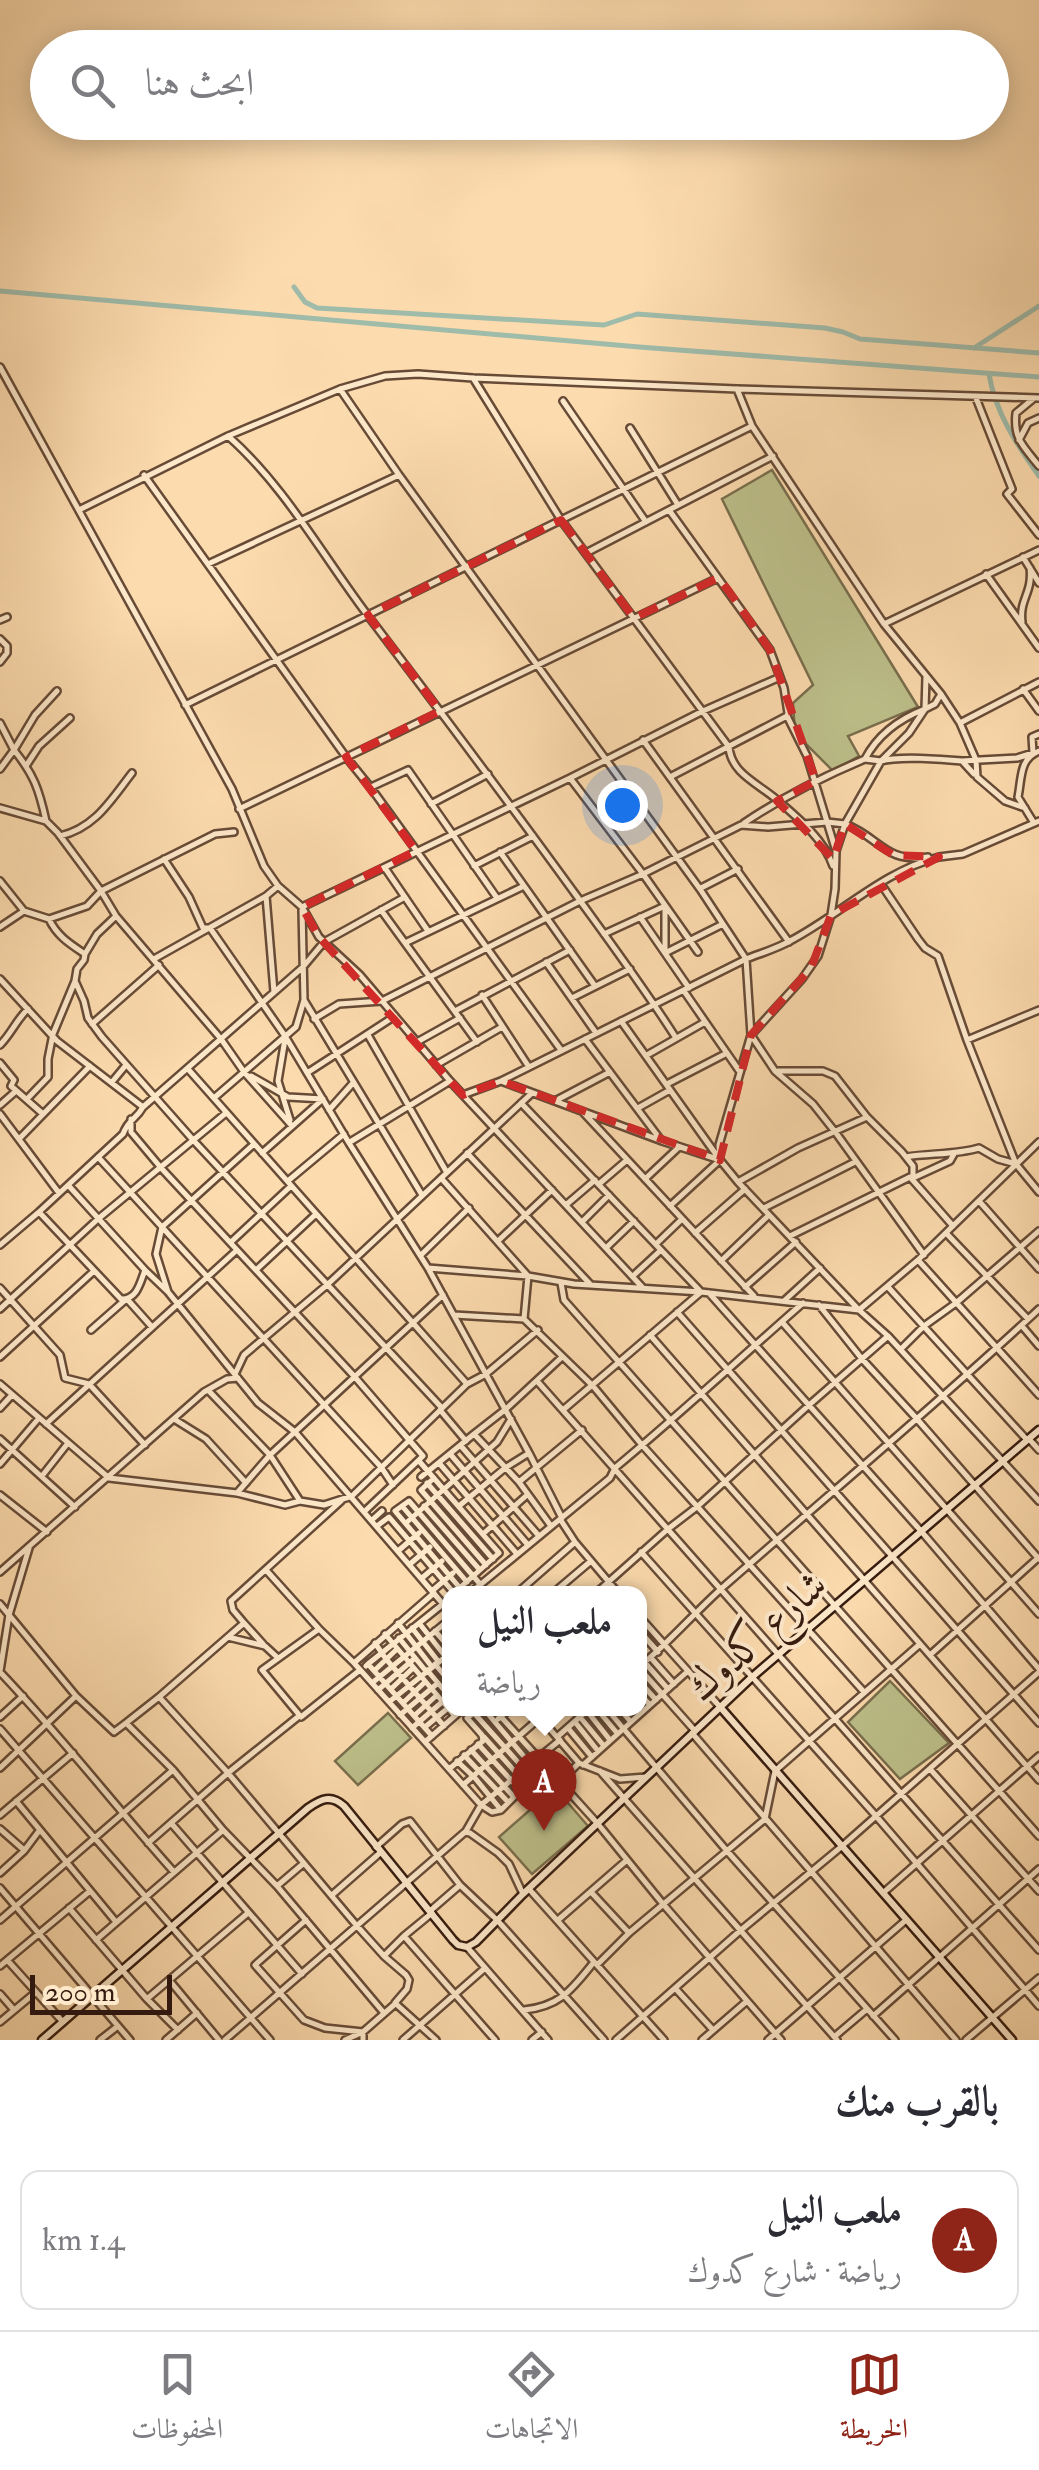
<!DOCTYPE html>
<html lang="ar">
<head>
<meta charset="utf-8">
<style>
  :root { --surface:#fff; --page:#f2f2f3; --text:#2b2b33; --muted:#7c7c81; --line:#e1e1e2; --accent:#8f2418 }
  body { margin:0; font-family:"IM FELL Double Pica",Amiri,serif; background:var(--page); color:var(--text); direction:rtl }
  .scale { position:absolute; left:30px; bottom:25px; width:142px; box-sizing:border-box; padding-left:10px; border:5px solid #351b0f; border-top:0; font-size:28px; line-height:35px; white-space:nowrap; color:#351b0f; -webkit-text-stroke:8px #fde8ca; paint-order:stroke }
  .you { position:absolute; left:622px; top:805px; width:35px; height:35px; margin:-25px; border:8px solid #fff; border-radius:50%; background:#1a73e8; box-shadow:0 0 0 15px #1a73e833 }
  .badge { display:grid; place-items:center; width:65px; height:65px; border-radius:50%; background:var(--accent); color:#fff; font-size:32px; font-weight:700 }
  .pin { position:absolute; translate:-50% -82px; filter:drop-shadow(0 2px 5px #0008) }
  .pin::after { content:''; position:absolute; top:52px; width:35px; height:30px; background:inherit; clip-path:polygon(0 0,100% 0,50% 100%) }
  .popup { position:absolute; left:442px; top:1586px; width:205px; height:130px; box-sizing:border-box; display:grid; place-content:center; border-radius:20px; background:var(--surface); filter:drop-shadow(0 2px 8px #0005); font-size:32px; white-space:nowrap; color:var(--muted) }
  .popup b { font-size:38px; color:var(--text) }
  .popup::after { content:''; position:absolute; left:50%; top:100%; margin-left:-20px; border:20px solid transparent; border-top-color:var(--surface) }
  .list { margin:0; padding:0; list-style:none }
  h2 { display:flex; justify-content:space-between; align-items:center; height:130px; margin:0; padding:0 40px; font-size:42px }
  h2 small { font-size:32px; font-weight:400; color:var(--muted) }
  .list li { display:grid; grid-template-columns:65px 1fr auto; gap:30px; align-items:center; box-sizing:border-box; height:140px; margin:0 20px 20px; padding:0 20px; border:2px solid var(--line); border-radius:20px }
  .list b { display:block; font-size:38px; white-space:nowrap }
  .list p { margin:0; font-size:32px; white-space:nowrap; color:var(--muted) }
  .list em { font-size:32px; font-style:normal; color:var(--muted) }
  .icon { flex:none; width:55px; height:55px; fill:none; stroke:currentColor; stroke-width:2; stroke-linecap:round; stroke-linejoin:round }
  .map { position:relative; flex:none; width:1039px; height:2040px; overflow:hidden; direction:ltr }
  .search { position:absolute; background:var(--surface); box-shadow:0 5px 25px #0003; left:30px; right:30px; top:30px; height:110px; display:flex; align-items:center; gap:25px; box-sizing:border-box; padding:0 35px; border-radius:55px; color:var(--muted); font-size:38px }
  .sheet { height:290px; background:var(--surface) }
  nav { display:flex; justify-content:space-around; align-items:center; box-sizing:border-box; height:140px; border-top:2px solid var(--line); background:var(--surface); font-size:28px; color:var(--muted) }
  nav a { display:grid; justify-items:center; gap:5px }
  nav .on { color:var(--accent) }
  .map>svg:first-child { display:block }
  .green { fill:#bdc08b; stroke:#796e4d; stroke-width:2.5 }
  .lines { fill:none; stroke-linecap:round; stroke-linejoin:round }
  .canal { stroke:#9fbbaa; stroke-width:5 }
  .street-casing { stroke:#674b37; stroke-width:10 }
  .secondary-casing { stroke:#351b0f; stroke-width:11 }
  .street { stroke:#fde8ca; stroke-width:5 }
  .secondary { stroke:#fde8ca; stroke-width:6 }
  .marked { fill:none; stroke:#d62828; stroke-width:8; stroke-dasharray:20 12; stroke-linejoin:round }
  .labels { text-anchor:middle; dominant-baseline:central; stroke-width:8; stroke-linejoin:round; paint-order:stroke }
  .street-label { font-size:42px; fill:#351b0f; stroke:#fde8ca }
</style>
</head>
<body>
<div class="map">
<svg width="1039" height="2040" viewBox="0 0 1039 2040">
  <rect width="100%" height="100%" fill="#fcdbae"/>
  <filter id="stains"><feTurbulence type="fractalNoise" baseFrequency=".002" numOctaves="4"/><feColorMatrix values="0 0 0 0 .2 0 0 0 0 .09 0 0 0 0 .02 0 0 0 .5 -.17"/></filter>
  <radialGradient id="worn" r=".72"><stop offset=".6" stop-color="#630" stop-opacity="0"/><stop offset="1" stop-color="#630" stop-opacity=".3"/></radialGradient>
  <path class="green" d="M772 470 918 707 848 736 859 756 833 771 795 733 793 703 813 685 722 499Z
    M890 1681 949 1743 900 1779 848 1722Z
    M388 1713 411 1738 358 1785 335 1761Z
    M555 1788 588 1826 532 1874 499 1837Z"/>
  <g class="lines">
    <path class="canal" d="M294 287 305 302 317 308 604 325 637 314 825 328 843 332 860 339 1039 353
      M0 291 639 347 1039 377
      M974 348 1039 306
      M989 374C995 412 1017 445 1039 476"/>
    <g class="street-casing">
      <path id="street" d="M0 367 232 789 264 866 278 886 302 907 319 937 360 975 450 1081 643 1288
        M473 378 561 520 729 747C731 773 757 783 776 799 797 817 824 839 833 866
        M340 389 399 475 700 889 746 959 751 1035 775 1071 813 1104 836 1133 924 1255
        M737 389 752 426 884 624 941 694 960 723 976 760 977 777 1005 801 1025 808
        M976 398 1012 489 1007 494 1039 535
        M1033 399 1016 413C1013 439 1024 447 1039 466
        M563 401 646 522
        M630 428 678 505
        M228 436C286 487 325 560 372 621 441 712 509 803 576 895 610 942 645 989 676 1038
        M1019 440 1028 423 1039 418
        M144 475 346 757 371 788 561 1050
        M81 509 228 436 340 389 385 376 418 374 473 378 737 389 1039 398
        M669 510 770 650 784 688 788 713 787 716 670 777
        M586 553 773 456
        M1023 557 1039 583
        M208 564 399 475
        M986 574 1039 648
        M0 620 7 617
        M1022 622C1019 599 1033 593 1030 568
        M884 624 1039 550
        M0 639 7 646V653L0 662
        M926 677 925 709C899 719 878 734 865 759L881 761C898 756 942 759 962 761L974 774
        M1023 689 1039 711
        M185 705 752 426
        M787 716 807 756 835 848
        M0 723 14 750 0 769
        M960 723 1039 682
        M643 740 789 942
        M962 761 1017 758 1033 753 1032 737 1039 734
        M26 766 39 746 70 718
        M570 778 643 874 698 952
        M371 787 408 770 497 898
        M431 804 488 774
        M0 808 46 821 58 833 101 891 116 916 221 1039 244 1072 292 1126
        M239 809 718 578
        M46 821C39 789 34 775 14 750L35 715 57 691
        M744 823C783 797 822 777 865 759
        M1034 823 1018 797C1022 778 1019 759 1039 751
        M60 836C95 828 111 800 132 773
        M500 852 595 986
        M928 857C884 863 881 838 845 824L881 761 909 733 925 709 935 704 941 694
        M939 857 963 854 1039 821
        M164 859 189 897 203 928H210L285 1036 349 1143 428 1268 529 1453 562 1518
        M474 866 533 836
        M385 868 428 931
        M0 881 24 911 49 919 87 906 101 891 215 834 234 832
        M881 884 918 939 925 948 938 956 967 1040 1016 1164 1039 1192
        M701 888 738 869
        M266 896 274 992
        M302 907 570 778 703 711 780 677
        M302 910 304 1000 422 1195
        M381 910 477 1042
        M640 917 689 988
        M49 919C57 936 70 944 85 954
        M0 927 24 911
        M604 934 665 906V953L723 924
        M405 943 524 886
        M154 959 266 896 278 886
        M546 962 596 1033
        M0 979 57 1041 143 1107
        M75 981 84 1001 88 1018 102 1037 194 1141 442 1408
        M684 991 740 1072
        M482 995 529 1067
        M572 998 630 969
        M455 1011 570 950
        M314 1019 339 1004 382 1001 580 901 643 874 741 825 768 827 827 822 845 824 836 851 835 889 831 915 818 956 802 979 751 1035 719 1145 720 1160 670 1206
        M621 1021 720 1160 738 1182 859 1310 888 1336 1039 1501
        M92 1024 159 965
        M368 1035 446 1171
        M285 1039 278 1081 290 1120
        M585 1039 660 1139
        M967 1040 1039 1010
        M417 1042 460 1018
        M0 1045C11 1034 17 1019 28 1009
        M647 1055 705 1022
        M0 1063 14 1080 11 1086 43 1114
        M436 1065 502 1027
        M188 1069 467 1384
        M778 1071H823L835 1076 867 1117 902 1152 913 1166V1178L950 1161 954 1154
        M307 1073 395 1016
        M251 1076 288 1097 323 1099
        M501 1081 662 1141 717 1159
        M112 1082 126 1065
        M667 1084 727 1053
        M463 1095 501 1081 746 959C761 953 776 949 790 941 840 915 883 871 939 857
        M214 1098 296 1027 304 1000
        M27 1099 48 1077V1059L53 1034 75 981 77 969 84 960 85 954 97 934 116 916
        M555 1101 610 1072
        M521 1103 701 1292 563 1410
        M0 1105 16 1091
        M638 1108 670 1090
        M329 1110 353 1083
        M582 1111 754 1296
        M0 1114 59 1193
        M131 1119V1132L162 1169 354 1376 423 1456 365 1511
        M19 1139 90 1066
        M350 1142 450 1081
        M262 1153 323 1099
        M467 1153 590 1284
        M98 1157 381 1467 393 1485
        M906 1157C930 1153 955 1155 979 1148L998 1159 1016 1164
        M441 1178 528 1276 524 1319 593 1386 642 1445 864 1692
        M645 1179 679 1147
        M289 1180 344 1134
        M738 1182 798 1148 867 1117
        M599 1184 627 1160
        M68 1185 145 1270 168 1292 258 1403 295 1432 449 1611
        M979 1201 1039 1269
        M567 1204 595 1180
        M764 1208 855 1162
        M39 1212 121 1299C137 1300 140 1283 145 1270
        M583 1221 609 1195
        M695 1233 745 1189
        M946 1233 1028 1319
        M790 1236 910 1177 953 1226
        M498 1241 552 1190
        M231 1242 291 1186
        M656 1244 682 1219
        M0 1245 39 1212 123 1134C129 1118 136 1120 143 1107L303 967 324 942 405 897
        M607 1247 634 1221
        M421 1255 469 1208
        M918 1260 1039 1395
        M721 1261 769 1215
        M428 1268 528 1276 574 1284 701 1292 859 1310 918 1260 1039 1142
        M256 1270 316 1214
        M634 1275 661 1250
        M561 1283 564 1300 1039 1836
        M745 1287 796 1242
        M888 1287 1027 1440
        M0 1288 60 1355 65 1378 89 1384 145 1445
        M168 1292 156 1254 162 1227 254 1144
        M709 1293 921 1531 1039 1669
        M127 1299 152 1327
        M785 1300 820 1268
        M819 1305 862 1359 917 1419 1039 1559
        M0 1309 98 1219 226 1113
        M677 1312 1039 1723
        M454 1315 524 1319
        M782 1322 1039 1614
        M1022 1326 1039 1346
        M91 1330 124 1301
        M650 1335 1039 1780
        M901 1349 924 1326 956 1303 1039 1231
        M0 1357 94 1271
        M236 1372 244 1355 327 1285 532 1093
        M537 1381 1039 1950
        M0 1384 109 1478 237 1493 285 1505 300 1501 324 1505 352 1496 467 1384 486 1374 538 1330
        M208 1390 270 1455 300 1501
        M0 1408 12 1395
        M440 1410 466 1441
        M174 1419 206 1439 246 1483
        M46 1424 237 1250
        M0 1439 75 1507
        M1029 1439 1039 1450
        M461 1446 539 1536
        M451 1455 528 1545
        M419 1461 499 1553
        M439 1463 517 1554
        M0 1464 39 1418
        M42 1476 68 1443
        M421 1477 474 1434
        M434 1478 421 1490 486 1565
        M519 1482 582 1430
        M427 1483 493 1559
        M237 1493 270 1455 443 1295
        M0 1495 47 1532
        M402 1506 467 1582
        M424 1506 479 1569
        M459 1506 505 1468 529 1453
        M560 1519 575 1542 619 1594
        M372 1520 382 1511
        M406 1523 497 1442 511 1419
        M377 1526 389 1517 454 1593 499 1553
        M551 1526 519 1482 474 1434 506 1409 562 1357
        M483 1534 527 1495
        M398 1551 419 1533
        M641 1552 876 1816 1039 2006
        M410 1564 430 1547
        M266 1570 319 1629
        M0 1572 204 1392 227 1379 238 1378
        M422 1578 442 1561
        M432 1591 453 1573
        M434 1593 354 1663 425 1742 464 1708
        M465 1594 395 1511 409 1501 480 1584
        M469 1594 610 1478 615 1468C679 1415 740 1358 803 1303
        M516 1594 574 1543
        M552 1594 591 1561
        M595 1594 668 1529 698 1506 808 1406 888 1336
        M0 1604 76 1696
        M639 1616 721 1708
        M244 1623 263 1644
        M398 1623 432 1667
        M419 1623 445 1656
        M412 1628 438 1661
        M435 1631 449 1647
        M385 1634 454 1715
        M228 1637 265 1646 278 1658
        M399 1638 425 1670
        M639 1638 643 1635 658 1652
        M375 1643 386 1659 444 1726
        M930 1655 1039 1557
        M639 1656 668 1689
        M651 1658 674 1684
        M354 1663 319 1629 262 1670 301 1717 360 1670
        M368 1664 443 1604
        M435 1664 449 1681
        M366 1666 368 1664 432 1736
        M639 1667C669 1643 693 1614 722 1588 828 1495 936 1405 1039 1309
        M639 1668 695 1731
        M375 1670 397 1649
        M0 1671 9 1615 29 1548
        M0 1672C61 1736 115 1806 174 1872
        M639 1681 656 1700
        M372 1683 449 1620
        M391 1689 413 1668
        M378 1690 415 1658
        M639 1693 650 1705
        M159 1697 244 1623 233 1610 231 1601 341 1501
        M389 1702 449 1654
        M404 1702 425 1682
        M480 1708 467 1718 482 1735 483 1741 449 1769 481 1805 492 1812 501 1810 538 1773 553 1788 579 1763
        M483 1708 538 1773
        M493 1708 598 1824 663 1904 781 2040
        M532 1708 579 1763 620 1779 646 1777
        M596 1708 617 1733
        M606 1708 727 1851 895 2040
        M619 1708 630 1721
        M587 1711 610 1740
        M474 1713 532 1778
        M400 1715 438 1683
        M415 1715 437 1695
        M0 1717 23 1696
        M580 1717 604 1746
        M498 1719 511 1708
        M575 1722 598 1751
        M126 1723 159 1697 228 1773 357 1926 384 1956 406 1975 409 1980 407 1989 395 2003 436 2040
        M425 1727 448 1708
        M412 1728 449 1696 427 1670
        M568 1728 592 1757
        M0 1729 270 2040
        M692 1733 956 2040
        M484 1737 526 1784
        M557 1737 590 1708
        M425 1742 449 1769
        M478 1744 520 1790
        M471 1750 513 1796
        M464 1755 508 1802
        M457 1761 475 1778 501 1810
        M583 1765 688 1671
        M0 1768 76 1696 114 1732 126 1723 173 1770 223 1830 277 1886 384 2013
        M930 1769 1039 1891
        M600 1771 837 2040
        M463 1785 551 1708
        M16 1801 116 1922
        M0 1815 73 1753
        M171 1823 302 1974
        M0 1829 24 1850
        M466 1831 481 1805 560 1740
        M148 1843 228 1773 299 1716
        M376 1847 402 1824 410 1821 460 1885 497 1920 604 2040
        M0 1873 24 1851 39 1831
        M277 1886 304 1863
        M0 1888 130 2040
        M529 1889 664 2040
        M591 1892 629 1933
        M883 1893 1039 1756
        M332 1895 381 1852
        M69 1908 147 1999 178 2030
        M430 1911 460 1885
        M0 1920 173 1770
        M306 1920 255 1965 304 2020 325 2028 363 2032V2040
        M558 1920 627 1860
        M404 1936 495 2040
        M96 1940 222 1831
        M467 1947 548 2040
        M384 1956 404 1936 432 1913
        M8 1961 63 2022
        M0 1966 90 1891
        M170 1981 219 2040
        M675 1988 713 2030
        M0 1994 14 2010
        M148 1998 248 1913
        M524 2010C561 2006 572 1989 594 1962L597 1965 629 1933 765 1819 775 1771 920 1644
        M873 2016 1039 1869
        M0 2022 36 1992
        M834 2037 867 2009
        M100 2040 118 2026
        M166 2040 197 2013
        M225 2040 465 1832 470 1833 498 1853 509 1864 523 1894
        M345 2040 363 2032 395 2004
        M403 2040 485 1968
        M532 2040 542 2032
        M616 2040 741 1930 841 1847 1039 1672
        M702 2040 747 2001
        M768 2040 906 1920
        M966 2040 1039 1978"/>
    </g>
    <g class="secondary-casing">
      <path id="secondary" d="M721 1708 1012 2040
        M42 2040 308 1808C321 1799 331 1794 344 1806L453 1940 458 1945 467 1947 476 1942 523 1894 751 1678 1039 1430"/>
    </g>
    <use href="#street" class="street"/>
    <use href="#secondary" class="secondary"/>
  </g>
  <path class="marked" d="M561 520 634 618 718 578 728 590 770 650 816 781 777 801 833 859 845 824 893 855 939 857 831 915 811 968 751 1035 720 1160 501 1081 463 1095 319 937 302 907 416 851 346 757 440 711 368 615Z"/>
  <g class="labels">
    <g class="street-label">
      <text transform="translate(757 1636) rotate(-42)">شارع كدوك</text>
    </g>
  </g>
  <rect width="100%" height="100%" filter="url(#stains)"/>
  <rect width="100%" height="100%" fill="url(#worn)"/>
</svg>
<div class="scale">200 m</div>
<div class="you"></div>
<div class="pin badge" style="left:544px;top:1831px">A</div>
<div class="popup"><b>ملعب النيل</b>رياضة</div>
<div class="search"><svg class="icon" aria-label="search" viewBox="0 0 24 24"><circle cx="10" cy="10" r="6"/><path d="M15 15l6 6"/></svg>ابحث هنا</div>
</div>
<section class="sheet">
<h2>بالقرب منك<small></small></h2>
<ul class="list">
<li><span class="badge">A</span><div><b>ملعب النيل</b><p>رياضة · شارع كدوك</p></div><em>1.4 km</em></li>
</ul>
</section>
<nav>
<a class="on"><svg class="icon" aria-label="map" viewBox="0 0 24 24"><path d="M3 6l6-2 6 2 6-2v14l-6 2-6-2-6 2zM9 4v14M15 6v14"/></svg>الخريطة</a>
<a><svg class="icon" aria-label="directions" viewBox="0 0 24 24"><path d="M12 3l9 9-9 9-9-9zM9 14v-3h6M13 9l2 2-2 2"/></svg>الاتجاهات</a>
<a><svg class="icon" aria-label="saved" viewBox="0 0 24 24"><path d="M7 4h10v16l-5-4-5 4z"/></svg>المحفوظات</a>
</nav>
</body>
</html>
